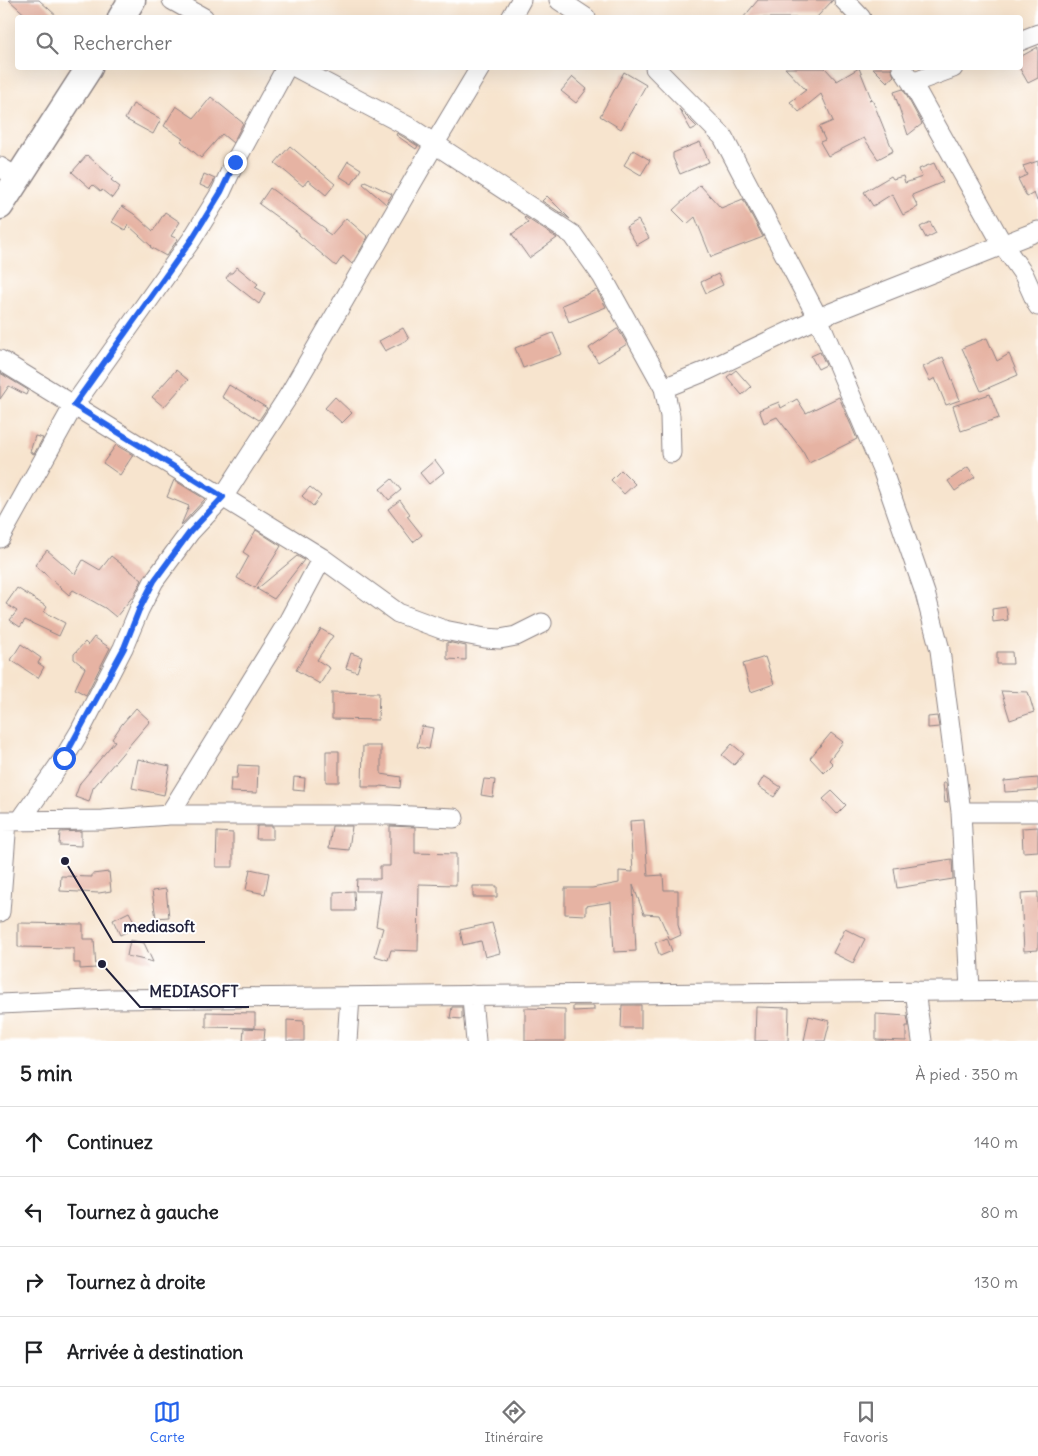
<!DOCTYPE html>
<html lang="fr">
<head>
<meta charset="utf-8">
<style>
  :root { --surface:#fff; --page:#f6f6f6; --text:#202124; --muted:#757577; --line:#e0e0e0; --accent:#2563eb }
  body { margin:0; font-family:Delius,sans-serif; background:var(--page); color:var(--text) }
  .stop { position:absolute; width:15px; height:15px; margin:-11px; border:4px solid #2563eb; border-radius:50%; background:#fff }
  .stop.end { background:#2563eb; border-color:#fff; box-shadow:0 1px 5px #0008 }
  .list { margin:0; padding:0; list-style:none }
  h2 { display:flex; justify-content:space-between; align-items:center; height:65px; margin:0; padding:0 20px; font-size:21px }
  h2 small { font-size:16px; font-weight:400; color:var(--muted) }
  .list li { display:grid; grid-template-columns:32px 1fr auto; gap:15px; align-items:center; box-sizing:border-box; height:70px; padding:0 20px; border-top:1px solid var(--line) }
  .list b { display:block; font-size:19px; white-space:nowrap }
  .list em { font-size:16px; font-style:normal; color:var(--muted) }
  .icon { flex:none; width:28px; height:28px; fill:none; stroke:currentColor; stroke-width:2; stroke-linecap:round; stroke-linejoin:round }
  .map { position:relative; flex:none; width:1038px; height:1041px; overflow:hidden }
  .search { position:absolute; background:var(--surface); box-shadow:0 5px 20px #0002; left:15px; right:15px; top:15px; height:55px; display:flex; align-items:center; gap:12px; box-sizing:border-box; padding:0 18px; border-radius:5px; color:var(--muted); font-size:19px }
  .sheet { height:345px; background:var(--surface) }
  nav { display:flex; justify-content:space-around; align-items:center; box-sizing:border-box; height:70px; border-top:1px solid var(--line); background:var(--surface); font-size:14px; color:var(--muted) }
  nav a { display:grid; justify-items:center; gap:2px }
  nav .on { color:var(--accent) }
  .map>svg:first-child { display:block }
  .building { fill:#e6b3a3 }
  .lines { fill:none; stroke-linecap:round; stroke-linejoin:round }
  .street-casing { stroke:#8c8384; stroke-width:21 }
  .secondary-casing { stroke:#8c8384; stroke-width:29 }
  .street { stroke:#fff; stroke-width:19 }
  .secondary { stroke:#fff; stroke-width:26 }
  .route { stroke:#2563eb; stroke-width:6 }
  .leader { fill:none; stroke:#22223b; stroke-width:2 }
  .callout-dot { fill:#22223b; stroke:#fff; stroke-width:2 }
  .callout-label { font-size:16px; text-anchor:middle; font-weight:bold; fill:#22223b; stroke:#fff; stroke-width:4; stroke-linejoin:round; paint-order:stroke }
</style>
</head>
<body>
<div class="map">
<svg width="1038" height="1041" viewBox="0 0 1038 1041">
  <rect width="100%" height="100%" fill="#fff"/>
  <filter id="ink" filterUnits="userSpaceOnUse"><feTurbulence type="fractalNoise" baseFrequency=".02" numOctaves="2"/><feDisplacementMap in="SourceGraphic" scale="10" xChannelSelector="R" yChannelSelector="G"/><feConvolveMatrix kernelMatrix="1 2 1 2 8 2 1 2 1" color-interpolation-filters="sRGB"/></filter>
  <filter id="wash" filterUnits="userSpaceOnUse"><feTurbulence type="fractalNoise" baseFrequency=".0096" numOctaves="4" result="noise"/><feDisplacementMap in="SourceGraphic" scale="20" xChannelSelector="R" yChannelSelector="G"/><feGaussianBlur stdDeviation="1.12" result="paint"/><feColorMatrix in="noise" values="0 0 0 0 0 0 0 0 0 0 0 0 0 0 0 0 0 1.4 0 .05"/><feComposite in="paint" operator="in"/></filter>
  <g filter="url(#wash)">
    <rect width="100%" height="100%" fill="#f7e4ce"/>
    <g id="blocks">
      <path class="building" d="M9 0H39L59 18H29Z
        M758 0H833L816 18H743Z
        M1038 47V78L1028 83 1020 69V57Z
        M785 68H825L837 81 859 68 871 98 869 100 872 99 893 151 878 159 864 138 828 156 820 142 825 140 819 127 833 121 821 94 799 112 790 102 806 90Z
        M873 68H891L894 76 887 82Z
        M624 72 646 85 621 129 600 116Z
        M573 77 587 89 576 103 561 91Z
        M903 89 922 124 908 135 894 92Z
        M211 97 243 123 233 143 222 134 201 158 181 141 183 139 164 126 176 106 194 118Z
        M133 104 161 119 153 134 125 119Z
        M679 109 697 127 691 130Z
        M397 133 418 146 416 149 396 135Z
        M700 142 709 162 680 174 673 158V153Z
        M290 146 335 184 326 195 308 180 303 186 275 163Z
        M633 150 650 160 641 175 624 165Z
        M87 155 113 178 111 180 120 187 112 198 102 190 101 192 93 185 90 188 72 172Z
        M348 161 361 169 352 184 339 176Z
        M1038 161V201H1037L1034 193 1027 197 1018 179 1027 175 1023 166Z
        M934 163 943 182 912 195 918 207 903 215 892 194 873 206 864 192 891 176 893 179 903 176 905 183 922 177 919 169Z
        M204 174 215 179 209 189 200 185Z
        M365 181 392 194 386 204 363 184Z
        M700 185 721 208 743 199 763 237 711 257 695 217 687 224 673 210Z
        M270 188 326 229 325 231 331 235 346 218 368 237 352 264 343 256 336 266 299 235V233L259 204Z
        M547 196 570 219 542 201Z
        M122 206 134 214 153 231 165 212 180 222 171 236 178 239 166 256 150 247 151 246 128 225 125 230 112 222Z
        M525 217 557 238 529 258 512 234 528 223 524 218Z
        M638 220 649 238 637 245 626 227Z
        M930 222 936 233 926 238 920 227Z
        M237 267 258 284 255 287 265 293 259 304 226 278 230 273H232Z
        M718 274 723 285 706 293 701 282Z
        M597 290 606 307 569 322 562 305Z
        M403 328 409 339 385 351 379 341Z
        M617 329H618L627 344 598 362 589 348Z
        M553 333 562 354 523 368 515 348Z
        M987 338 997 361 1009 354 1018 375 981 391 962 348Z
        M820 352 826 365 818 369 811 356Z
        M943 357 960 400 946 405 935 378 930 381 923 367Z
        M176 370 188 380 164 407 152 397Z
        M736 370 751 387 742 395 727 377Z
        M0 373 28 390 26 395 9 386 0 399Z
        M229 385 267 408 259 420 222 397Z
        M990 394 999 418 961 431 953 406Z
        M335 397 352 413 342 423 325 408Z
        M839 397 857 439 809 463 802 450 777 417 764 423 759 410 779 402 781 408 797 399 806 413Z
        M35 436 43 438 34 454 30 452Z
        M116 445 133 455 120 475 103 463Z
        M435 460 444 472 429 484 420 473Z
        M968 467 975 477 955 491 948 481Z
        M621 470 635 484 624 494 611 480Z
        M392 479 401 490 389 500 380 489Z
        M174 480 205 499 181 525 189 506 167 497Z
        M310 487 321 496 313 506 302 496Z
        M400 500 410 514 407 516 422 535 413 542 388 509Z
        M256 530 281 546 255 588 237 578 249 556 243 552Z
        M47 550 75 574 83 560 100 570 111 556 142 580 134 595 116 617 105 608 73 590 69 595 35 565Z
        M297 556 304 560 274 599 257 589Z
        M17 588 47 607 44 612 65 623 59 636 25 620 20 627 10 620 17 611 6 604Z
        M1006 607 1008 620 993 622 992 609Z
        M321 629 333 636 317 660 330 668 320 684 296 670Z
        M94 637 110 648 86 695 75 689 85 668 74 659V654L85 642 88 645Z
        M447 642 466 646V660L447 659Z
        M21 644 41 658 38 663 44 667 38 678 11 660Z
        M997 652H1012L1013 664H997Z
        M351 653 362 657 357 672 346 668Z
        M765 657 774 684 751 692 743 664Z
        M1001 691 1028 692 1034 712 1010 720Z
        M332 692 379 693 378 720 332 719Z
        M136 708 150 721 93 788 89 802 75 797 80 783 115 741 112 739 122 724Z
        M937 716 939 727 928 728V717Z
        M422 726 433 728 429 749 417 747Z
        M831 733 843 742 829 760 833 764 824 773 810 758Z
        M732 744 744 754 734 765 722 755Z
        M363 746H381V774L401 777 400 788 380 786V787H362Z
        M326 751H339V782H326Z
        M138 759 170 766 164 795 132 788Z
        M238 765 258 766 257 793 230 792 231 778H237Z
        M764 776 781 787 774 797 758 786Z
        M294 777 305 778 304 791 293 790Z
        M1038 778V790L1005 792 1004 781Z
        M484 779 495 780 493 797 481 795Z
        M943 783H946L948 802 945 803Z
        M832 791 846 805 837 814 823 799Z
        M644 820 648 876 663 875 664 890H678V925L681 935 670 940 659 915 644 914 633 885 636 951 614 952 611 902 586 906V915L565 914V888H592L619 883V871L633 872 630 821Z
        M257 826H273V839H256Z
        M332 826H352L349 850 329 848Z
        M390 826 415 827V853L456 854V885L419 884 418 951 391 950 388 960 375 956 383 928 376 926 381 891H356L357 879H380V866H390Z
        M1038 827V851L1023 852 1022 828Z
        M81 831V846L59 845 60 832Z
        M217 832 233 833V867H216Z
        M952 859 953 879 897 888 894 868Z
        M250 869 269 873 265 894 246 890Z
        M109 872 111 891 99 893 60 891 61 876 92 877V874Z
        M473 886H497V897H473Z
        M166 889 169 917 156 918 152 891Z
        M354 891 355 911H334V892Z
        M1038 892V950L1024 951 1021 893Z
        M129 912 137 927 120 935 113 920Z
        M18 923 83 924V939H94L96 968 80 969V963H74V948L18 947Z
        M492 923 500 953 485 957 481 941 463 945 460 930Z
        M845 929 865 939 853 963 833 953Z
        M667 938 672 951 660 956 655 943Z
        M130 940 144 943 153 962 127 956Z
        M622 1005H641V1028H621Z
        M573 1006H594V1010L573 1011Z
        M452 1007H462V1019L450 1018Z
        M756 1007 789 1008 788 1041H755Z
        M525 1008 565 1009V1041H525Z
        M206 1012 255 1013V1028L206 1027Z
        M876 1014 907 1016 909 1026H906V1041L876 1040Z
        M809 1016 830 1021 825 1041H804Z
        M287 1020 304 1021V1041H287Z
        M244 1028 265 1029 264 1041H243Z"/>
    </g>
  </g>
  <g filter="url(#ink)">
    <use href="#blocks" fill-opacity="0" stroke="#8c8384" stroke-width="1"/>
    <g class="lines">
      <g class="street-casing">
        <path id="street" d="M172 0 204 18
          M559 0 586 18
          M844 0 861 18
          M511 18 521 0
          M1020 41 1038 34
          M297 68 409 127 573 235 602 276 664 388
          M655 68 723 137 818 318 882 469 925 593 940 650 961 812H1038
          M902 68 912 83 1003 245 1024 275 1038 306
          M912 83 953 68
          M0 167 18 178
          M0 360 322 558 398 613 444 630 485 638 500 639 516 636 542 623
          M671 453 670 416 664 388 706 371 818 318 1038 231
          M0 538 74 405 192 239 221 192 235 162 286 68
          M961 812 970 990
          M169 815 289 620 322 558
          M0 821 103 820 169 815H390L454 818
          M20 821 64 758 79 733 123 648 139 610 154 581 190 532 223 497 289 395 435 143 480 68
          M0 912 7 821
          M915 991 922 1041
          M472 995 473 1010 476 1041
          M0 1004 110 999 1038 990
          M347 1041 350 997"/>
      </g>
      <g class="secondary-casing">
        <path id="secondary" d="M121 18 132 0
          M0 206 89 68"/>
      </g>
      <use href="#street" class="street"/>
      <use href="#secondary" class="secondary"/>
    </g>
  </g>
  <g class="lines" filter="url(#ink)">
    <path class="route" d="M64 758 124 648 139 610 154 581 190 532 223 497 74 405 192 239 221 192 235 162"/>
  </g>
  <path class="leader" d="M65 861L113 942H205M102 964L140 1007H249"/>
  <g class="callout-dot">
    <circle cx="65" cy="861" r="5"/>
    <circle cx="102" cy="964" r="5"/>
  </g>
  <g class="callout-label">
    <text x="159" y="932">mediasoft</text>
    <text x="194" y="997">MEDIASOFT</text>
  </g>
</svg>
<div class="stop" style="left:64px;top:758px"></div>
<div class="stop end" style="left:235px;top:162px"></div>
<div class="search"><svg class="icon" aria-label="search" viewBox="0 0 24 24"><circle cx="10" cy="10" r="6"/><path d="M15 15l6 6"/></svg>Rechercher</div>
</div>
<section class="sheet">
<h2>5 min<small>À pied · 350 m</small></h2>
<ul class="list">
<li><svg class="icon" aria-label="ahead" viewBox="0 0 24 24"><path d="M12 20V5M6 11l6-6 6 6"/></svg><div><b>Continuez</b></div><em>140 m</em></li>
<li><svg class="icon" aria-label="left" viewBox="0 0 24 24"><path d="M17 20v-9H6M10 6l-5 5 5 5"/></svg><div><b>Tournez à gauche</b></div><em>80 m</em></li>
<li><svg class="icon" aria-label="right" viewBox="0 0 24 24"><path d="M7 20v-9h11M14 6l5 5-5 5"/></svg><div><b>Tournez à droite</b></div><em>130 m</em></li>
<li><svg class="icon" aria-label="arrive" viewBox="0 0 24 24"><path d="M6 21V4h12l-3 4 3 4H6"/></svg><div><b>Arrivée à destination</b></div></li>
</ul>
</section>
<nav>
<a class="on"><svg class="icon" aria-label="map" viewBox="0 0 24 24"><path d="M3 6l6-2 6 2 6-2v14l-6 2-6-2-6 2zM9 4v14M15 6v14"/></svg>Carte</a>
<a><svg class="icon" aria-label="directions" viewBox="0 0 24 24"><path d="M12 3l9 9-9 9-9-9zM9 14v-3h6M13 9l2 2-2 2"/></svg>Itinéraire</a>
<a><svg class="icon" aria-label="saved" viewBox="0 0 24 24"><path d="M7 4h10v16l-5-4-5 4z"/></svg>Favoris</a>
</nav>
</body>
</html>
